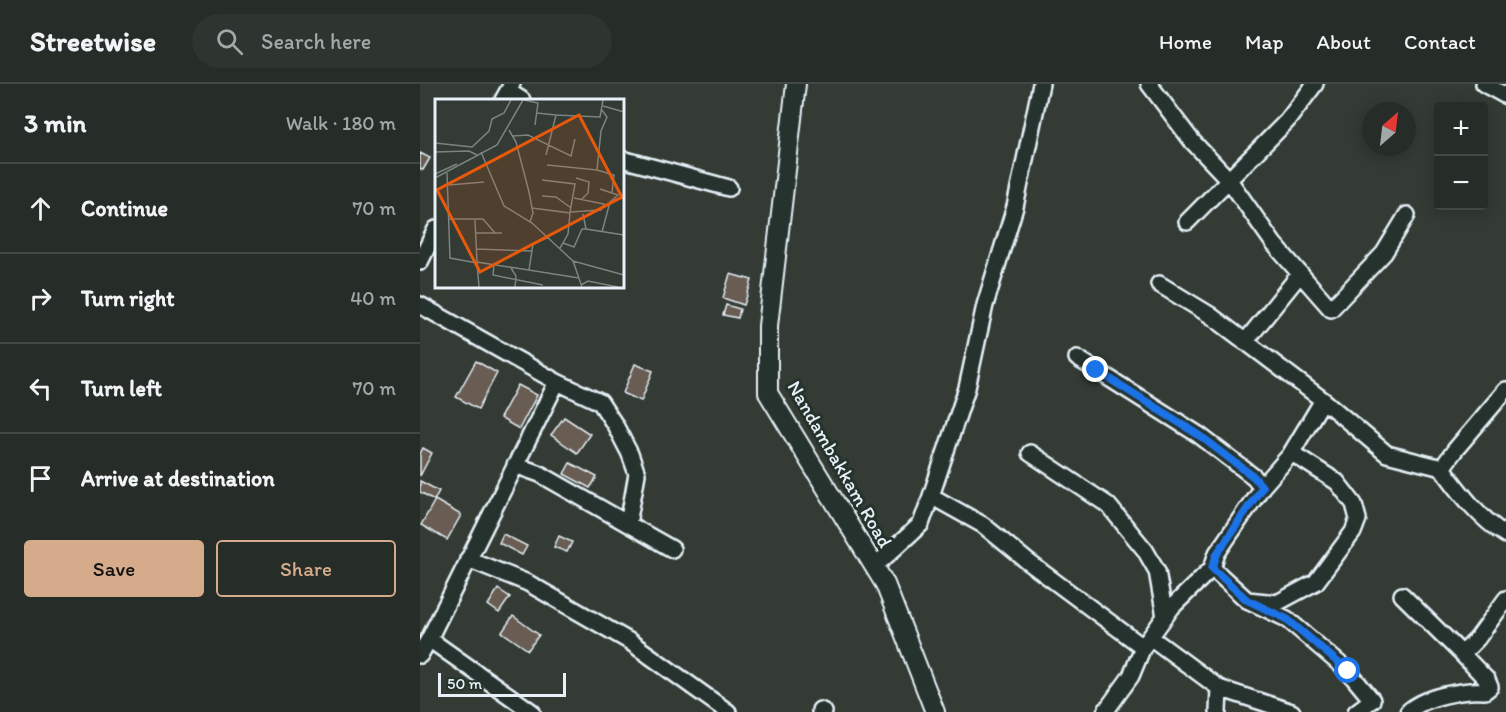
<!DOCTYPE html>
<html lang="en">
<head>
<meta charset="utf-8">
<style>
  :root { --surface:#262c27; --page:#2e342f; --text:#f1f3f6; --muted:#a4a7a7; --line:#424844; --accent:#d6ab8b }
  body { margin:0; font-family:Itim,sans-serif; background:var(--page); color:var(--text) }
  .controls { position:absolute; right:18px; top:18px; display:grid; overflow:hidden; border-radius:6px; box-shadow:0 3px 15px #0003 }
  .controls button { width:54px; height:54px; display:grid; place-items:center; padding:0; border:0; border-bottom:2px solid var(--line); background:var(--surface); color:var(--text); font:30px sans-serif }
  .compass { position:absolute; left:942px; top:18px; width:54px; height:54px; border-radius:50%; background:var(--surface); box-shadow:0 3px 15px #0003; rotate:28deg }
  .scale { position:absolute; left:18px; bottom:15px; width:128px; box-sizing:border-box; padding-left:6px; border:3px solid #e8f1f8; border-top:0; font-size:16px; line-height:21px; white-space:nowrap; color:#e8f1f8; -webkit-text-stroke:4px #26332d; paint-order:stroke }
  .stop { position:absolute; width:18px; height:18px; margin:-14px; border:4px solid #1a73e8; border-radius:50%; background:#fff }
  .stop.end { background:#1a73e8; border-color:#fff; box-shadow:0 2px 6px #0008 }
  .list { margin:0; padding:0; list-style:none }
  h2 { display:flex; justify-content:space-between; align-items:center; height:78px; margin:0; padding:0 24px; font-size:26px }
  h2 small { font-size:20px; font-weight:400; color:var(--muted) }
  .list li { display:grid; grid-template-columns:39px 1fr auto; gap:18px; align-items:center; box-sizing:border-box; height:90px; padding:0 24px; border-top:2px solid var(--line) }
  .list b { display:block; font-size:22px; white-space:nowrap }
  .list em { font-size:20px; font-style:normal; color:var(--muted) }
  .actions { display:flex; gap:12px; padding:18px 24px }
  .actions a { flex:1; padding:14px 0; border:2px solid var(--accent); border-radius:6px; text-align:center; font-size:21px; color:var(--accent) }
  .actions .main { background:var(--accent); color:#111 }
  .icon { flex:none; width:33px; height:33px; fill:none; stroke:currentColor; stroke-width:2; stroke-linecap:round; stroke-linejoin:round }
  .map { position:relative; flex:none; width:1086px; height:628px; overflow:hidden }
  header { display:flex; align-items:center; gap:36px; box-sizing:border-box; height:84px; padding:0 30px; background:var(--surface); border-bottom:2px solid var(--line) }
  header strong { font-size:28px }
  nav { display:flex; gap:33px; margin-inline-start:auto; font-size:21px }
  .search { width:420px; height:54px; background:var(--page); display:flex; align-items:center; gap:15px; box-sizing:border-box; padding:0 21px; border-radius:33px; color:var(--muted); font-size:22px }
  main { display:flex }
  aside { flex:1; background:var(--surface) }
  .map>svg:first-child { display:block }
  .building { fill:#675c52; stroke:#e8f1f8; stroke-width:1.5 }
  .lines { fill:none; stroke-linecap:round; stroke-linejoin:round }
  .minor-casing { stroke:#e8f1f8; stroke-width:20 }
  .tertiary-casing { stroke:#e8f1f8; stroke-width:22 }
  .minor { stroke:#26332d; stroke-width:15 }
  .tertiary { stroke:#26332d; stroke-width:18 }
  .route { stroke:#1a73e8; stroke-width:8 }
  .labels { text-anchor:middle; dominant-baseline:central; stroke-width:6; stroke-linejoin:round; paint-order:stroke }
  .street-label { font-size:20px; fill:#e8f1f8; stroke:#26332d }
  .inset-road { fill:none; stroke:#7b8482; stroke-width:1.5 }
  .view { fill:#e8590c; fill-opacity:0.15; stroke:#e8590c; stroke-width:3 }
  .inset-edge { fill:none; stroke:#e8f1f8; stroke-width:3 }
</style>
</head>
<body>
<header>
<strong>Streetwise</strong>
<div class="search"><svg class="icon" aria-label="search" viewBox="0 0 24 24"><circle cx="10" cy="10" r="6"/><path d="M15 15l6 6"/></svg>Search here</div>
<nav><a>Home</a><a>Map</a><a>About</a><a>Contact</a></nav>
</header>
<main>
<aside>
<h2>3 min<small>Walk · 180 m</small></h2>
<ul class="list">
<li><svg class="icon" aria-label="ahead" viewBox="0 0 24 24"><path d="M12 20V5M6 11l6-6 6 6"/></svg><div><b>Continue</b></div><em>70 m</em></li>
<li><svg class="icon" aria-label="right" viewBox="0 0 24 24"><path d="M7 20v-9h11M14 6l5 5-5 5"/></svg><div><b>Turn right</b></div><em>40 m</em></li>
<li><svg class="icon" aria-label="left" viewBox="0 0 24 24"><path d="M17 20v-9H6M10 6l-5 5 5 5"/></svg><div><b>Turn left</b></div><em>70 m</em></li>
<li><svg class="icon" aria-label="arrive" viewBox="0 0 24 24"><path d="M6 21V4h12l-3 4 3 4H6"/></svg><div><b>Arrive at destination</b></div></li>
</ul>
<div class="actions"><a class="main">Save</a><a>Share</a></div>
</aside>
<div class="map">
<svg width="1086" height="628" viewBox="0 0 1086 628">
  <rect width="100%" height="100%" fill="#333b34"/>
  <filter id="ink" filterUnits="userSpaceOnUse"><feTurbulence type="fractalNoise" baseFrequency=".0167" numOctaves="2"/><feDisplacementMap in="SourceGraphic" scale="12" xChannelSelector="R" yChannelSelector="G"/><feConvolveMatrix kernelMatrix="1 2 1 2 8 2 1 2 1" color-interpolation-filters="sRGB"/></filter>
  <g filter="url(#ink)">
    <path class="building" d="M0 69 10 74 3 86 0 85Z
      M310 190 332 196 324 221 303 214Z
      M306 221 320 225 318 234 303 231Z
      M56 277 77 289 58 325 36 313Z
      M215 280 233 287 221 317 203 309Z
      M98 301 117 311 99 345 80 334Z
      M144 333 170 350 157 369 131 351Z
      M3 364 12 369 0 392V370Z
      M150 379 177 393 170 404 144 390Z
      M0 397 19 407 14 416 0 408Z
      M15 416 41 431 27 456 1 441Z
      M83 450 107 462 102 471 79 459Z
      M139 452 152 458 147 468 134 463Z
      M78 505 90 513 79 529 68 521Z
      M93 532 119 551 108 566 82 548Z"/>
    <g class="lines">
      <g class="minor-casing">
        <path id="minor" d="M729 0 772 57 809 96 854 160 911 225 964 169 987 131
          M1064 0 1086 12
          M88 7 102 16
          M83 16 92 0
          M202 75 309 104
          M767 138 867 37 895 0
          M0 178 16 145
          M739 200 790 231 903 316 967 370 1022 384 1035 366 1086 306
          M0 221 137 298 180 318 195 341 210 370 217 390 208 440
          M825 258 880 190
          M657 274 779 351 834 393 842 403 797 469 792 484 752 523 723 563
          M610 369 688 421 725 466 737 487 745 533
          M95 381 120 390 252 465
          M1022 384C1041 410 1059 434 1086 451
          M842 403 870 371 903 316
          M511 412 563 441 607 477 723 563 711 592 685 628
          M48 475 108 499 209 557 308 628
          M454 483 501 440 511 412 547 304 565 221 595 123 621 0
          M792 484 827 516 867 535 928 587 952 616 936 628
          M982 511 1042 570 1067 596 1070 603 1065 607C1044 605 1003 613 988 628
          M827 516 857 519 896 498 933 448 938 435 934 420 917 398 872 369
          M730 553 799 604 872 628
          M1042 570 1057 555 1086 515
          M0 571 9 555
          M112 628 9 555 137 298
          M400 628V626L404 628
          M798 628 799 604"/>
      </g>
      <g class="tertiary-casing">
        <path id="tertiary" d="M376 0 348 242V309L465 500 515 628"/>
      </g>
      <use href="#minor" class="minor"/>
      <use href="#tertiary" class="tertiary"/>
    </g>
  </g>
  <g class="lines" filter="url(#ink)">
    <path class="route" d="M676 286 779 351 834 393 842 403 797 470 792 484 827 516 867 535 928 587"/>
  </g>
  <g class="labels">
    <g class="street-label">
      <text transform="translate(420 380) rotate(60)">Nandambakkam Road</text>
    </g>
  </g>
  <g transform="translate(15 15)">
    <rect width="189" height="189" fill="#333b34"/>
    <path class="inset-road" d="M89 1 103 4 100 26M168 7 189 13M102 14 121 16M74 31 81 43 94 93 98 114 95 123M78 37 93 36 136 57 140 40M0 44 37 48 54 32 57 20 69 14 76 1M0 53 34 52 42 56M46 53 69 107 97 124 138 162 147 188M111 56 121 16 165 18 168 1M112 66 162 71 166 32 172 18 167 11M162 71 179 76 177 93M12 74 15 159 42 164M0 75 22 65M0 79 62 46 88 1M141 79 154 83 153 94 147 100M107 81 140 85 135 113M14 86 49 83M165 90 183 96 175 103 167 133M107 97 121 98 136 109M97 109 135 114 133 135 128 144M135 113 166 111 169 105 139 99M148 115 151 130 189 136M14 120H48L60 134M40 121 42 163 144 179M41 134H67M125 149 128 144 139 148 147 130H151M41 150 97 152M138 162 189 176M42 163 44 188M59 165 58 176 108 186M76 169 81 177 80 188M94 171 98 145 114 138M146 186 153 182 183 188"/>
    <path class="view" d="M144 16 187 98 45 173 2 91Z"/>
    <rect width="189" height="189" class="inset-edge"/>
  </g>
</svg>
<div class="controls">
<button>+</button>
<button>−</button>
</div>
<svg class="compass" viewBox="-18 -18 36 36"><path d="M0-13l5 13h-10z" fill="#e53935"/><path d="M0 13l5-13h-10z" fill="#a4a7a7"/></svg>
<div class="scale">50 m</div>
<div class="stop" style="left:928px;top:587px"></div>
<div class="stop end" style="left:676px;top:286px"></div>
</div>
</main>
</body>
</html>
